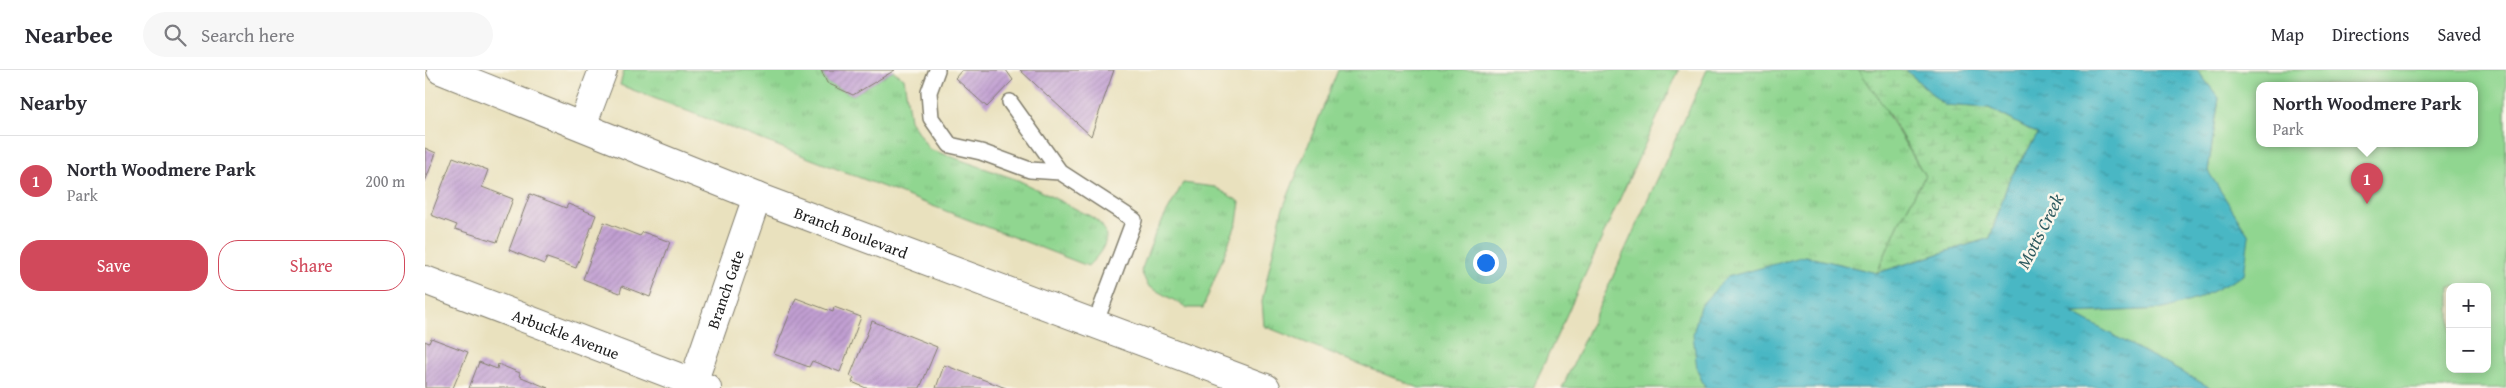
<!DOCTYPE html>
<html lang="en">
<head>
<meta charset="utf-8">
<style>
  :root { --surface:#fff; --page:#f7f7f7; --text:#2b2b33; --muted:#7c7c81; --line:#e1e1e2; --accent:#d1495b }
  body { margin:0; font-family:"Gentium Book Plus",serif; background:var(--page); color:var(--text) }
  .controls { position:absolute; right:15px; bottom:15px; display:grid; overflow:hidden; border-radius:10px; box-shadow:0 2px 12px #0003 }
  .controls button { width:45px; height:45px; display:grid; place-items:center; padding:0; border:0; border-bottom:1px solid var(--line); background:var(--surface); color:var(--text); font:25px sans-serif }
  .you { position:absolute; left:1060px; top:192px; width:18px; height:18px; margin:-12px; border:4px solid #fff; border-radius:50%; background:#1a73e8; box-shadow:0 0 0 8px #1a73e833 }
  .badge { display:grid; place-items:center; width:32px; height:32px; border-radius:50%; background:var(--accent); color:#fff; font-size:16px; font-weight:700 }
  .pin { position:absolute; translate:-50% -41px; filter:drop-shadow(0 1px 2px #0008) }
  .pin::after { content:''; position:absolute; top:26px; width:18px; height:15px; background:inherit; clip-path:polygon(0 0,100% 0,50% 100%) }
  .popup { position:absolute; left:1831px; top:12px; width:222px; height:65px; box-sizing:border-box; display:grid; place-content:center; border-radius:10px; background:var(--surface); filter:drop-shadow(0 1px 4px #0005); font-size:16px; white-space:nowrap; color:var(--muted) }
  .popup b { font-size:19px; color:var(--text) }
  .popup::after { content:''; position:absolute; left:50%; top:100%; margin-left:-10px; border:10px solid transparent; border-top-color:var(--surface) }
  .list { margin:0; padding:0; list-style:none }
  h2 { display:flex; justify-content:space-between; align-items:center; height:65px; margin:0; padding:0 20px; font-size:21px }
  h2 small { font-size:16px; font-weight:400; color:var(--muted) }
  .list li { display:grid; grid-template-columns:32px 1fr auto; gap:15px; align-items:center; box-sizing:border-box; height:90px; padding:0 20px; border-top:1px solid var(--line) }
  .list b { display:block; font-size:19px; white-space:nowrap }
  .list p { margin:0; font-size:16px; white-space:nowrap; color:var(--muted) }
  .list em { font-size:16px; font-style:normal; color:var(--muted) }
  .actions { display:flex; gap:10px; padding:15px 20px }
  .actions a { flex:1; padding:11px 0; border:1px solid var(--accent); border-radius:20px; text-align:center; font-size:18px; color:var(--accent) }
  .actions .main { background:var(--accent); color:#fff }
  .icon { flex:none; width:28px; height:28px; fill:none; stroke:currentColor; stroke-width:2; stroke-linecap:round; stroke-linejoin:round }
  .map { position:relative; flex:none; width:2081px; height:318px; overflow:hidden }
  header { display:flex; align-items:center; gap:30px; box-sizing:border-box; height:70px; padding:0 25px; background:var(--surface); border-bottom:1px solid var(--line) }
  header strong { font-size:24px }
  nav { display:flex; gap:28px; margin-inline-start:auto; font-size:18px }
  .search { width:350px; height:45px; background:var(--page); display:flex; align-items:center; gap:12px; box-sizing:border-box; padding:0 18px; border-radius:28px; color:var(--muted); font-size:19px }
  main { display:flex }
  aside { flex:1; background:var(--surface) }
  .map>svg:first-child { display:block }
  .grass { fill:url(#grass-tufts); stroke:#567956 }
  .wetland { fill:url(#wetland-marsh); stroke:#567956 }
  .park { fill:#90d690; stroke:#567956; fill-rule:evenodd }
  .water { fill:url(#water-ripples); stroke:#326a70 }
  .building { fill:url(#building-hatch) }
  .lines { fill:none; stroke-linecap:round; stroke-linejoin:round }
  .service-casing { stroke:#827e6d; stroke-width:18 }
  .minor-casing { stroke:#827e6d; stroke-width:30 }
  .tertiary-casing { stroke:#827e6d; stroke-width:30 }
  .service { stroke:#fff; stroke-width:15 }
  .minor { stroke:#fff; stroke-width:28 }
  .tertiary { stroke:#fff; stroke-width:28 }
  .labels { text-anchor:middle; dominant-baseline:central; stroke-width:5; stroke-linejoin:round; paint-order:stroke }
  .street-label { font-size:16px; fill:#1c1c1c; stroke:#fbf7ec }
  .water-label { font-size:18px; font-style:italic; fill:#2e5a5f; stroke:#fbf7ec }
</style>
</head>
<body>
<header>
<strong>Nearbee</strong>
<div class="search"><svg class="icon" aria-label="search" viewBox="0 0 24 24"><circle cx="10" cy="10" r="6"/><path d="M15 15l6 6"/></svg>Search here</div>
<nav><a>Map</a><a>Directions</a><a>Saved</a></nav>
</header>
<main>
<aside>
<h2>Nearby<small></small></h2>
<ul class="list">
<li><span class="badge">1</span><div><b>North Woodmere Park</b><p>Park</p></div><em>200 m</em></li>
</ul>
<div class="actions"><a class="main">Save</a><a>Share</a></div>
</aside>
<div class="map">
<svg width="2081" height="318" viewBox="0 0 2081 318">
  <defs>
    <pattern id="grass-tufts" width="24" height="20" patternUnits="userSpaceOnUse" patternTransform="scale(1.25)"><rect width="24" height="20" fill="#90d690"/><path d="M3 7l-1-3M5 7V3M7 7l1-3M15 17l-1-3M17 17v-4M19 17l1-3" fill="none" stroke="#7cb77c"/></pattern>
    <pattern id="wetland-marsh" width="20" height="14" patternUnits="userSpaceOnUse" patternTransform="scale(1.25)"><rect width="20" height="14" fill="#90d690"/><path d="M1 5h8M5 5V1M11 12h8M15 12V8" fill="none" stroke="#7cb77c"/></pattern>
    <pattern id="water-ripples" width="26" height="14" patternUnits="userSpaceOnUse" patternTransform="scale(1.25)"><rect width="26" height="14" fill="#49b7c4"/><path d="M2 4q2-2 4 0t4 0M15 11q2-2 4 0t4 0" fill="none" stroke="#3c949e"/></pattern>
    <pattern id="building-hatch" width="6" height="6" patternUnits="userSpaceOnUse" patternTransform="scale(1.25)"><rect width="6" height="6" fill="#c19fd2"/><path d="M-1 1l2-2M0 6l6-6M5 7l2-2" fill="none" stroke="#a588b4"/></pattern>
  </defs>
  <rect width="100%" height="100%" fill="#fbf7ec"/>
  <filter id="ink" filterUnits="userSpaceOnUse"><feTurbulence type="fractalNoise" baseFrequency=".02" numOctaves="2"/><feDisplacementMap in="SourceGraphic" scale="10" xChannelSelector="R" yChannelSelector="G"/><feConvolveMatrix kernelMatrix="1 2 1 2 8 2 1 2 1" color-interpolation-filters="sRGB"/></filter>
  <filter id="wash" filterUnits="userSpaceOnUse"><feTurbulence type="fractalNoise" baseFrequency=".0096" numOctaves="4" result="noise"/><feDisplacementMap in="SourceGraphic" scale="20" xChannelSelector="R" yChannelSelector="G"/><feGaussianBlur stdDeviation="1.12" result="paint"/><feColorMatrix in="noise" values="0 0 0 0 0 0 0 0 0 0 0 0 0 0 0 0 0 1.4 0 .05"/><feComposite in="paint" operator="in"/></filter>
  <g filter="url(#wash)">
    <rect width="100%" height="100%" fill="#e9e1be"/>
    <path class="grass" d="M199 0H396L402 13 428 25 468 1 479 8 485 50 504 79 593 110 665 146C692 162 680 179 663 196L195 15Z
      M913 0H1254L1108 318H994L839 256 837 231 857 141Z
      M1282 0H1450L1449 6 1464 47 1500 106 1474 153 1452 203 1380 186 1272 299 1280 318H1137Z
      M758 113 790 117 815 132 812 152 778 238H763L723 216 716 201 730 164Z"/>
    <path class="wetland" d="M1434 0H1481L1519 35 1564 38 1613 64 1584 110 1565 168 1452 203 1474 153 1500 106 1462 41Z"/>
    <path class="park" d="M1772 0H2081V318H1786L1646 243 1739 239 1824 166 1783 102 1794 28ZM1834 15H2050V73H1834ZM2025 217H2062V299H2025Z"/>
    <path class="water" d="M1481 0H1772L1794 28 1783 101 1824 166 1819 205 1772 229 1739 239 1647 243 1786 318H1280L1272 299 1268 264 1275 236 1302 207 1380 186 1452 203 1565 168 1584 110 1613 64 1564 38 1519 35Z"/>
    <g id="blocks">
      <path class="building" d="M396 0H470L428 25 402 13Z
        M537 0H581L588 10 562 37 530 8Z
        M595 0H689L666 66Z
        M0 78 11 83 0 112Z
        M28 87 63 100 57 117 88 129 72 172 30 159 32 155 6 145Z
        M105 124 141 138 143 134 171 145 151 198 122 188 119 194 84 180Z
        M179 152 215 166 218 162 245 172 225 227 197 216 195 223 158 209Z
        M371 228 408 242 409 237 436 247 415 302 387 291 384 297 349 284Z
        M447 251 512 277 495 318H441L427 312 429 308 425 306Z
        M6 268 43 282 28 318H0V271L4 273Z
        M54 292 72 299 73 294 95 303 94 306 123 318H44Z
        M519 295 581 318H511Z"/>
    </g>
  </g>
  <g filter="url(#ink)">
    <use href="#blocks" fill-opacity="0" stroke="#827e6d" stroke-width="1"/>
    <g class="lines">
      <g class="service-casing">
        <path id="service" d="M512 0 504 22 506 48 525 75 556 82 605 100 635 102
          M585 32 635 102 709 150 670 254"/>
      </g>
      <g class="minor-casing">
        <g id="minor">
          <path d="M157 56 178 0"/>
          <path id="s1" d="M0 210 282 318"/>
          <path id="s2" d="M268 313 332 127"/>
        </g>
      </g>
      <g class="tertiary-casing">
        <g id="tertiary">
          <path id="s3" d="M16 0 332 127 841 318"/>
        </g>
      </g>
      <use href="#service" class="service"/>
      <use href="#minor" class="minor"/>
      <use href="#tertiary" class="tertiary"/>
    </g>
  </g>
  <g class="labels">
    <g class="street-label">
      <text stroke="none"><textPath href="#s3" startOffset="441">Branch Boulevard</textPath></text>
      <text stroke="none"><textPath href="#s2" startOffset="99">Branch Gate</textPath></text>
      <text stroke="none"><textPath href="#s1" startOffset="151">Arbuckle Avenue</textPath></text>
    </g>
    <g class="water-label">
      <text transform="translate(1615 161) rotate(-63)">Motts Creek</text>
    </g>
  </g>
</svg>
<div class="controls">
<button>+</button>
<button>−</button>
</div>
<div class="you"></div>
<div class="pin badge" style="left:1942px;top:134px">1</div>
<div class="popup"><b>North Woodmere Park</b>Park</div>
</div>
</main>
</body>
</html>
